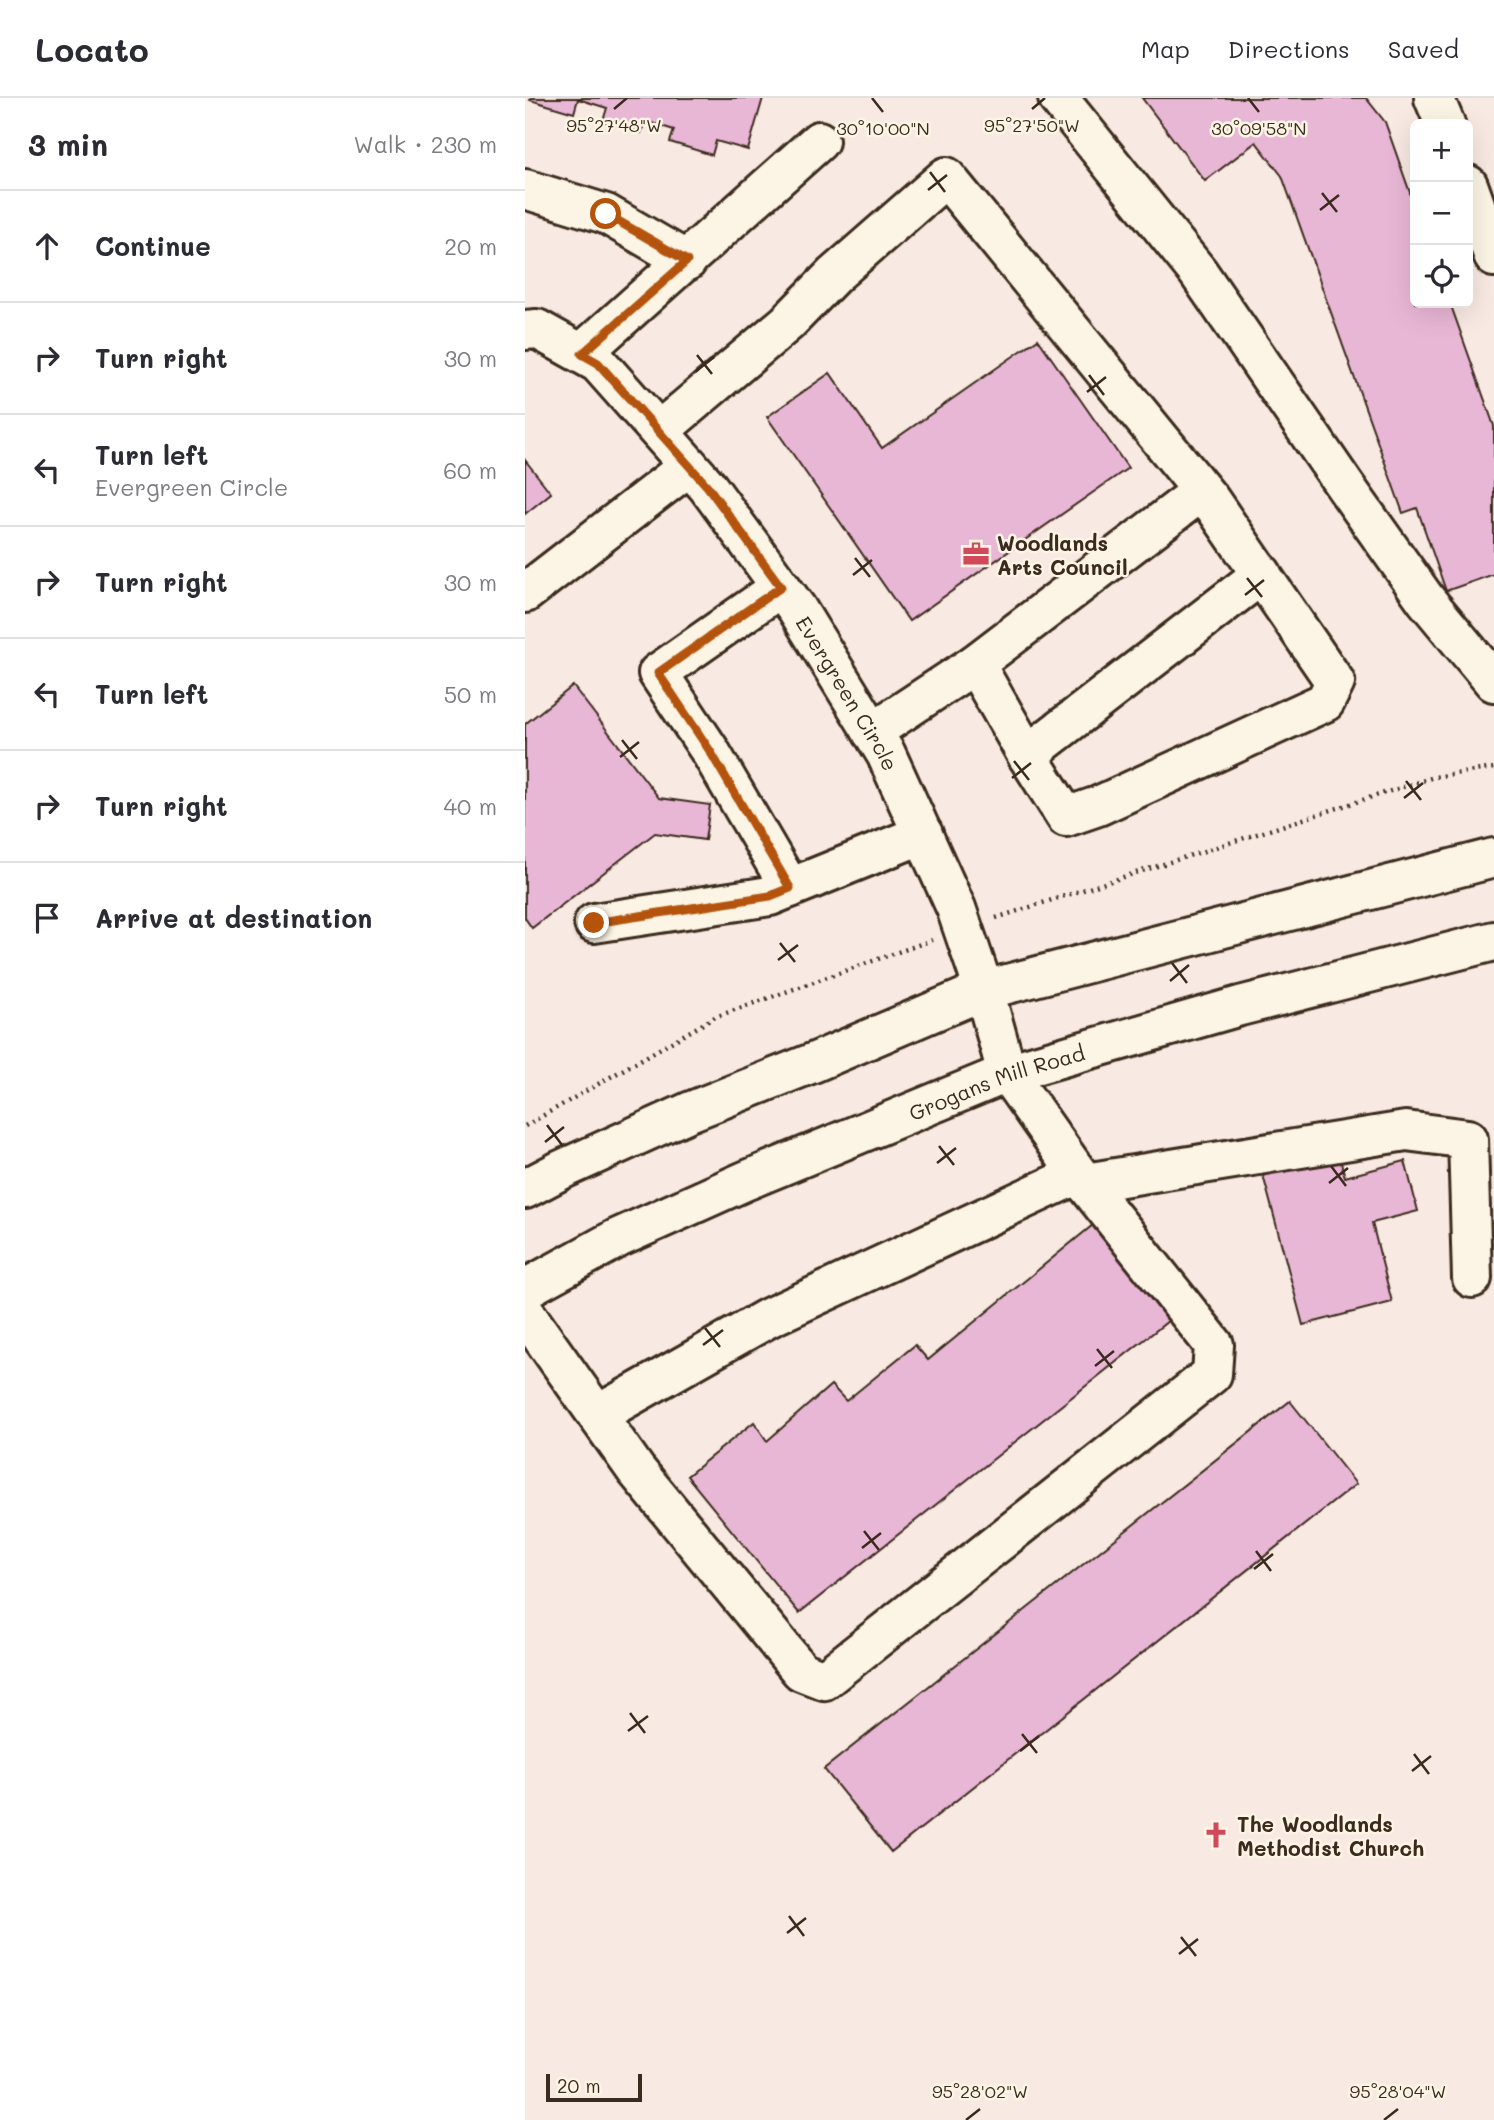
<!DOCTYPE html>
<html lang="en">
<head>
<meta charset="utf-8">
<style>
  :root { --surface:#fff; --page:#f7f7f7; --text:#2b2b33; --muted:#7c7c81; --line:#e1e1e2 }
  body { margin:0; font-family:Mali,sans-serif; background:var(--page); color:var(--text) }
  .controls { position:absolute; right:21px; top:21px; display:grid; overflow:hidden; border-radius:10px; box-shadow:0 7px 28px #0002 }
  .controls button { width:63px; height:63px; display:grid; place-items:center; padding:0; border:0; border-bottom:2px solid var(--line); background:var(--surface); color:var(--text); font:35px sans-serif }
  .scale { position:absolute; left:21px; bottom:18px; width:96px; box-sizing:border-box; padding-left:7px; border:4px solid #3b2a1e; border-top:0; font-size:19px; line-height:24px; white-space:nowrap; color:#3b2a1e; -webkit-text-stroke:5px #fcf5e5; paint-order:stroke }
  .stop { position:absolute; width:21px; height:21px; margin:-16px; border:5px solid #b45309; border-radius:50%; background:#fff }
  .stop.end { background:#b45309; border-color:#fff; box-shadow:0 2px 7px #0008 }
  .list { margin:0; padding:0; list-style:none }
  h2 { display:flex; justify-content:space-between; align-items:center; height:91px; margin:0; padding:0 28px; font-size:30px }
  h2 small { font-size:23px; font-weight:400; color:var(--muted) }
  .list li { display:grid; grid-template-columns:46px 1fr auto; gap:21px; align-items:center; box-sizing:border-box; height:112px; padding:0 28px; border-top:2px solid var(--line) }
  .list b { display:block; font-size:26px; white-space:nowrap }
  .list p { margin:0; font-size:23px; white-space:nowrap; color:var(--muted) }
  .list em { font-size:23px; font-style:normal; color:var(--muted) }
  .icon { flex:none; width:38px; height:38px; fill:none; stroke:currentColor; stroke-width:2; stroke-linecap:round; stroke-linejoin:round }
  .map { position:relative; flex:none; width:969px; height:2022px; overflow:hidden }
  header { display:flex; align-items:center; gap:42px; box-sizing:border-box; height:98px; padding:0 35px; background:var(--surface); border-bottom:2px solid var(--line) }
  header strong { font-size:33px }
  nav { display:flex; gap:38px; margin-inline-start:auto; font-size:24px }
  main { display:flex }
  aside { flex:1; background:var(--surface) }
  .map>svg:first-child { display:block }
  .building { fill:#e9b7d6; stroke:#3b2a1e; stroke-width:2 }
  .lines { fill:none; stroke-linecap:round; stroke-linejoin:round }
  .minor-casing { stroke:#3b2a1e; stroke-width:44 }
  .major-casing { stroke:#3b2a1e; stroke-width:44 }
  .path { stroke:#3b2a1e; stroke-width:4.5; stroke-dasharray:2 5; stroke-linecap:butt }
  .minor { stroke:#fcf5e5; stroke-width:38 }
  .major { stroke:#fcf5e5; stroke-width:38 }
  .route { stroke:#b45309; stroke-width:9 }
  .ticks { fill:none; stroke:#3b2a1e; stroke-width:2.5 }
  .labels { text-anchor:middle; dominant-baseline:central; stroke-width:5; stroke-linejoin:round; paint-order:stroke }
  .poi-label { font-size:21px; font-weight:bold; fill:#3b2a1e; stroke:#fcf5e5; text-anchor:start }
  .street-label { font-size:21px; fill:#3b2a1e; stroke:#fcf5e5 }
  .ticks-label { font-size:18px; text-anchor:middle; fill:#3b2a1e; stroke:#fcf5e5; stroke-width:5; stroke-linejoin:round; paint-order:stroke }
</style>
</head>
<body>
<header>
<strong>Locato</strong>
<nav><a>Map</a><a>Directions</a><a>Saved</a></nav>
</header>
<main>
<aside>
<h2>3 min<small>Walk · 230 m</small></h2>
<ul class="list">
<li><svg class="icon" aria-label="ahead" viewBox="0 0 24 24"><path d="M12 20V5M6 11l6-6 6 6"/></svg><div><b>Continue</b></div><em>20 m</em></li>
<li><svg class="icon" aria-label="right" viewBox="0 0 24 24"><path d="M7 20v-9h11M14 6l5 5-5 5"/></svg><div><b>Turn right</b></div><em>30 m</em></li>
<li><svg class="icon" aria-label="left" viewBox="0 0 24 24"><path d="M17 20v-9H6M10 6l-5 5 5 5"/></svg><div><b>Turn left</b><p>Evergreen Circle</p></div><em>60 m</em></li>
<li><svg class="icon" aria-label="right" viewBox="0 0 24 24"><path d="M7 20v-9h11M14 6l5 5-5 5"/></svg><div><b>Turn right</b></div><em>30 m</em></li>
<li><svg class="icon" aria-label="left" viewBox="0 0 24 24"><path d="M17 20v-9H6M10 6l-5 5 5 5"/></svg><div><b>Turn left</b></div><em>50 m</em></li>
<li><svg class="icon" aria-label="right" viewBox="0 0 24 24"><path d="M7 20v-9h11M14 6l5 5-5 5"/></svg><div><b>Turn right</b></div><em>40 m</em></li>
<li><svg class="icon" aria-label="arrive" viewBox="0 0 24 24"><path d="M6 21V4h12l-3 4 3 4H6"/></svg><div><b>Arrive at destination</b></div></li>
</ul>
</aside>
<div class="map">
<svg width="969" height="2022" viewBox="0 0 969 2022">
  <rect width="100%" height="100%" fill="#f8e9e2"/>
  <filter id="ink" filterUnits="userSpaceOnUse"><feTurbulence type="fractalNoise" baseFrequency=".0143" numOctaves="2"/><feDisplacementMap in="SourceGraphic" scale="14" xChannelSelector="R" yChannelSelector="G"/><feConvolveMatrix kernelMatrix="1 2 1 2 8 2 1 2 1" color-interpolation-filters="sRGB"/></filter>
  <g filter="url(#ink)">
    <path class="building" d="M6 0H238L223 52 191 43 187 57 145 44 149 32 120 23 116 35 78 23 82 10 53 1 49 15 5 2Z
      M617 0H841L860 24 890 109V205H925L969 328V476L921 493 892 410 878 415 757 78 731 44 680 83Z
      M513 241 603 370 384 523 242 319 305 275 357 350Z
      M0 362 26 395 0 416Z
      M48 588 134 700 185 707 180 742 130 735 7 830 0 820V626Z
      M814 1057 820 1079 880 1063 893 1113 847 1125 867 1204 778 1227 738 1077Z
      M574 1122 648 1219 274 1515 162 1378 229 1324 242 1343 306 1287 321 1303 390 1247 403 1262Z
      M765 1303 831 1386 366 1754 299 1671Z"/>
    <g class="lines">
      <g class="minor-casing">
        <g id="minor">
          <path d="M533 0 673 174 820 388 901 502 969 584"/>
          <path d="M909 0 920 26"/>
          <path d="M943 87 969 159"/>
          <path d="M0 91 81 116 162 163"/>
          <path id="s1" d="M0 232 12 231 73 265 183 389 272 511 361 656 431 810 459 892 482 975 553 1076 689 1247 687 1276 299 1582 276 1573 111 1372 0 1215"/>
          <path d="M57 255 294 43"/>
          <path d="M134 333 262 225 309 177 421 79 685 402 810 584 800 604 573 708 541 719 502 657 737 476"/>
          <path d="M256 489 133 575 185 653 265 790"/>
          <path d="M0 495 164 368"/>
          <path d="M347 634 450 566"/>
          <path d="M502 657 450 566 677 393"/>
          <path d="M69 825 245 798 398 736"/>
          <path d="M560 1085 881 1033 943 1041 947 1180"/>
          <path d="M72 1317 243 1220 553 1076"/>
        </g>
      </g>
      <g class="major-casing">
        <g id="major">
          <path d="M0 1091 36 1072 164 1014 290 964 459 892 969 760"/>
          <path id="s2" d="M0 1191 93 1140 220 1083 482 975 715 908 969 843"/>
        </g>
      </g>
      <path class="path" d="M471 820 909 679 969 670
        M0 1028 190 919 407 842"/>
      <use href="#minor" class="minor"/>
      <use href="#major" class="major"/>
    </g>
  </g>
  <g class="lines" filter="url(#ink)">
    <path class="route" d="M69 825 245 798 265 790 185 653 133 575 256 489 183 389 73 265 57 256 162 163 81 116"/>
  </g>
  <path class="ticks" d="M347 0 358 14M723 0 734 14M89 11 102 0M507 11 520 0M405 74 420 94M403 92 422 77M797 95 812 114M795 112 814 97M172 257 187 276M170 274 189 259M564 277 579 297M562 294 581 279M330 460 345 479M328 477 347 462M722 480 737 499M720 497 739 482M97 642 112 661M95 659 114 644M489 663 504 682M487 680 506 665M881 683 896 702M879 700 898 685M255 845 270 864M253 862 273 847M647 865 662 885M645 883 664 867M22 1027 37 1047M20 1044 39 1029M414 1048 429 1067M412 1065 431 1050M806 1068 821 1088M804 1085 823 1070M180 1230 195 1249M178 1247 198 1232M572 1251 587 1270M570 1268 589 1253M339 1433 354 1452M337 1450 356 1435M731 1453 746 1473M729 1471 748 1456M105 1615 120 1635M103 1633 123 1618M497 1636 512 1655M495 1653 514 1638M889 1656 904 1676M887 1673 906 1658M264 1818 279 1838M262 1835 281 1820M656 1839 671 1858M654 1856 673 1841M441 2022 455 2011M859 2022 873 2011"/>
  <defs>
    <g id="office-bare" transform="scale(2.1)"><path d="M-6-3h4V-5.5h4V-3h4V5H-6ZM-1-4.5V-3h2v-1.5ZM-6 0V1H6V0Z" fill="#d1495b" stroke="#fcf5e5" stroke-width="2.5" paint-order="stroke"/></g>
    <g id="church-bare" transform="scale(2.1)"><path d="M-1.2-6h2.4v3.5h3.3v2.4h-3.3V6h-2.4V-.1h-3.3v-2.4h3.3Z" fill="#d1495b" stroke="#fcf5e5" stroke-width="2.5" paint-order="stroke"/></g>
  </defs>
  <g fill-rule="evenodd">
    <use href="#office-bare" x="451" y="456"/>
    <use href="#church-bare" x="691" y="1737"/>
  </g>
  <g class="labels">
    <g class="poi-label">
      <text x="472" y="444">Woodlands<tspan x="472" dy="24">Arts Council</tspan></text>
      <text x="712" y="1725">The Woodlands<tspan x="712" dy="24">Methodist Church</tspan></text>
    </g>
    <g class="street-label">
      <text stroke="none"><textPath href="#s1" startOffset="497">Evergreen Circle</textPath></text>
      <text stroke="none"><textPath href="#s2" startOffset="516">Grogans Mill Road</textPath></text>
    </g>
  </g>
  <g class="ticks-label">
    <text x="89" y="34">95°27'48"W</text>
    <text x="507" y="34">95°27'50"W</text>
    <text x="358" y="37">30°10'00"N</text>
    <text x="734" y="37">30°09'58"N</text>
    <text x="455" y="2000">95°28'02"W</text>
    <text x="873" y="2000">95°28'04"W</text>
  </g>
</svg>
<div class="controls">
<button>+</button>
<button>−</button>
<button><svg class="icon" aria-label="locate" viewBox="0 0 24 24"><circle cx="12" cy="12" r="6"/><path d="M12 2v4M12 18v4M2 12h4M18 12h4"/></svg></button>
</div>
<div class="scale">20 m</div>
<div class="stop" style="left:81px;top:116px"></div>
<div class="stop end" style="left:69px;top:825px"></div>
</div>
</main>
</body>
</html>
